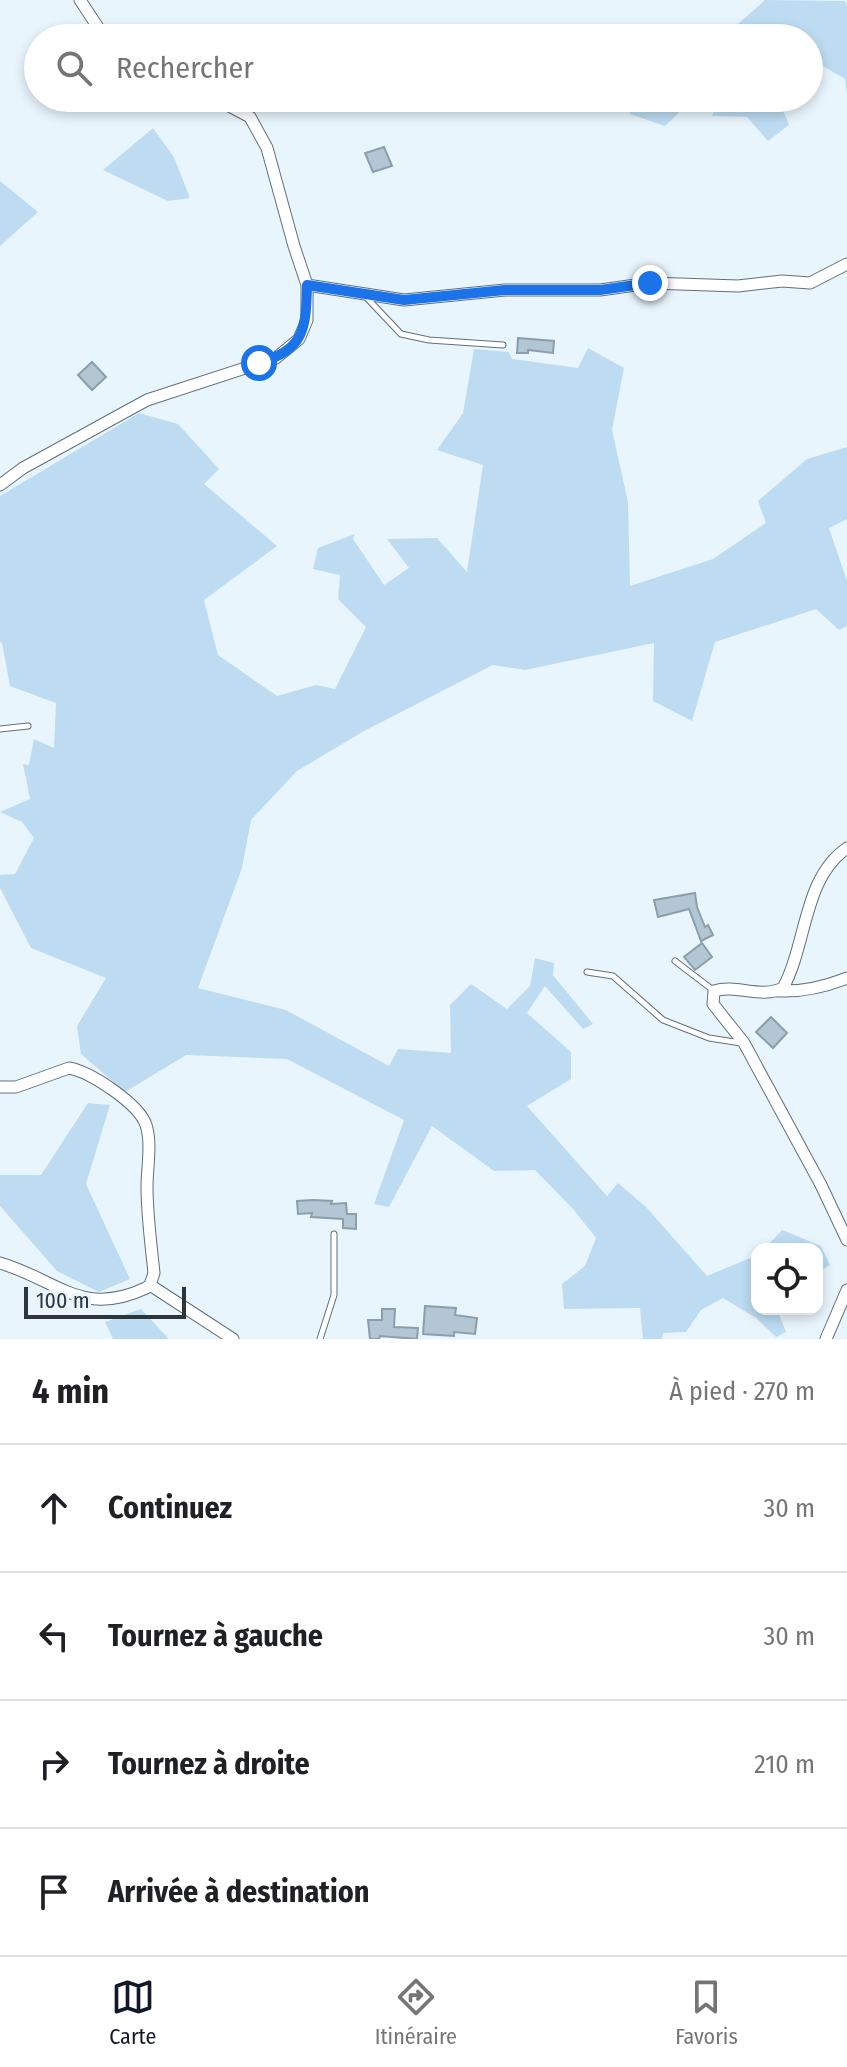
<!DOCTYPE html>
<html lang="fr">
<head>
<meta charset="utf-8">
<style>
  :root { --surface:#fff; --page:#f2f2f2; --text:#202124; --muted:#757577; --line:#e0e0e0; --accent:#111827 }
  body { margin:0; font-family:"Fira Sans Condensed",sans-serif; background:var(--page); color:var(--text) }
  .controls { position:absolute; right:24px; bottom:24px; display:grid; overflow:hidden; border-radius:16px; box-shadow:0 4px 12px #0003 }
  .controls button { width:72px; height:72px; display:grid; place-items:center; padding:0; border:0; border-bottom:2px solid var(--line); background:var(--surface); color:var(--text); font:40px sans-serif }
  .scale { position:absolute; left:24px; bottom:20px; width:162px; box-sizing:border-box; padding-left:8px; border:4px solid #2d353a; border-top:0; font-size:22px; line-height:28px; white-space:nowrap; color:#2d353a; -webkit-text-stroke:6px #e9f5fd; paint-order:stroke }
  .stop { position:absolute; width:24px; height:24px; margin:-18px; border:6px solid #1a73e8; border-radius:50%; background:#fff }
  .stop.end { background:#1a73e8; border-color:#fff; box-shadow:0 2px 8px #0008 }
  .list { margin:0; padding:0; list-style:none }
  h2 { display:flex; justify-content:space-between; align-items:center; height:104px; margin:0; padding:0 32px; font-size:34px }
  h2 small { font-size:26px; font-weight:400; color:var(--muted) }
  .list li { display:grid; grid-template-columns:52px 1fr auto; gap:24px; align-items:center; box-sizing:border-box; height:128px; padding:0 32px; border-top:2px solid var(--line) }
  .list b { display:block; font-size:30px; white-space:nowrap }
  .list em { font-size:26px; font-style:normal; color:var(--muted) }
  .icon { flex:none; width:44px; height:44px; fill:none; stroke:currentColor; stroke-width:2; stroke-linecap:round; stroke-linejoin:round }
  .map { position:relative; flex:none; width:847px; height:1339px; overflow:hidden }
  .search { position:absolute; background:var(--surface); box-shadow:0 4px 12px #0003; left:24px; right:24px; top:24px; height:88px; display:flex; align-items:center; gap:20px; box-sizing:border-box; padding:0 28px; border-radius:44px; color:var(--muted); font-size:30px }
  .sheet { height:616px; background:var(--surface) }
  nav { display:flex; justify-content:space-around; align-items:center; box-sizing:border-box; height:112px; border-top:2px solid var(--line); background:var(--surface); font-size:22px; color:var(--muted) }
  nav a { display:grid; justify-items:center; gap:4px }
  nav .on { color:var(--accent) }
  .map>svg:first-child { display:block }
  .green { fill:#bddcf2 }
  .building { fill:#b3c6d4; stroke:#8b9eab; stroke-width:2 }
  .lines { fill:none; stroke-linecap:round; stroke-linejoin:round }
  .service-casing { stroke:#5f707d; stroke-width:7 }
  .minor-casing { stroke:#5f707d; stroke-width:13 }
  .service { stroke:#fff; stroke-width:5 }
  .minor { stroke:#fff; stroke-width:11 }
  .route { stroke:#1a73e8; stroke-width:10 }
</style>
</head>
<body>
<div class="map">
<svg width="847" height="1339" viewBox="0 0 847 1339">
  <rect width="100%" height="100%" fill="#e9f5fd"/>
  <path class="green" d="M765 0 845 1 847 6V94L845 79 809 58V38H722Z
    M630 98H694L665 126 630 114Z
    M719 98H778L789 125 768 141 747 117 712 116Z
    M153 128 174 157 190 198 168 201 103 170Z
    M0 181 38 212 0 246Z
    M588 348 624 368 612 430 628 502 630 586 713 559 766 523 758 501 807 459 847 447V519L829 528 847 581V626L839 630 816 609 715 642 692 721 653 701 654 643 525 670 493 665 364 731 297 771 251 820 242 868 198 988 286 1010 389 1066 398 1049 451 1053 450 1005 471 984 507 1009 530 986 535 958 554 963 553 975 593 1024 583 1029 545 986 527 1013 571 1052V1079L527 1106 607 1196 618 1183 646 1207 707 1276 757 1255V1309H777L786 1332 776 1337 756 1318 723 1298 701 1310 686 1332 663 1333 662 1339H643L640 1308 564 1309 562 1284 585 1266 596 1238 574 1210 535 1170 494 1171 432 1126 389 1207 374 1204 404 1120 287 1059 186 1055 125 1092 81 1054 77 1026 106 978 31 948 0 888V875L15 874 34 838 22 822 0 812 30 799 23 764 29 765 34 739 54 748 56 703 10 686 2 643 0 642V496L139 413 178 424 219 469 204 484 277 546 204 600 218 655 277 696 316 685 335 689 366 627 338 599 340 575 313 569 318 548 355 534 353 539 384 585 409 568 387 539 437 538 467 572 483 465 437 450 463 413 474 349 509 352 512 359 578 368Z
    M88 1103 110 1105 86 1184 130 1279 99 1292 57 1271 0 1206V1175H41Z
    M782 1230 821 1246 830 1265 817 1273V1249H764Z
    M141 1309 169 1339H113L105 1322Z"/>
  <path class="building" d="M384 147 392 166 373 172 365 153Z
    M518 338 554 341 553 353 528 350V353H517Z
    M92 362 106 377 92 390 78 375Z
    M695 893 697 907 705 927 708 925 713 935 701 941 689 909 658 917 654 900Z
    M702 943 712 957 695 970 684 957Z
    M771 1017 787 1033 773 1048 756 1032Z
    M313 1200 332 1201 331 1204 346 1203 347 1214H356V1229L343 1228V1219L311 1217 312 1213 298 1214 297 1201Z
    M425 1306 456 1308 455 1315 477 1318 475 1334 454 1332V1336L423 1334Z
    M382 1309H395L394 1327 418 1328 417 1339 380 1336 379 1339H370L368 1320H382Z"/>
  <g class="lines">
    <g class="service-casing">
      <path id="service" d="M365 296 401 334 429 340 503 345
        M0 729 28 726
        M675 961 713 990
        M587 972 613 976 663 1020 709 1038 741 1043
        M320 1339 334 1295V1234"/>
    </g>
    <g class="minor-casing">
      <path id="minor" d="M80 0 105 38
        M307 285 404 300 505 290H600L650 283 738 286 782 281 810 283 847 264
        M0 485 23 468 147 400 276 358 299 339 307 320V285L294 246 267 148 250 117 214 98
        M847 848C803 878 807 944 783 988 761 999 737 984 714 991L713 1004 744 1043 821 1185 847 1240
        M778 991C802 992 824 987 847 978
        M0 1087H16L69 1068C91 1072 139 1104 146 1125 152 1144 147 1167 147 1187 147 1215 151 1244 154 1273L150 1285 146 1288C82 1318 58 1280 0 1263
        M150 1285 233 1339
        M826 1339 847 1290"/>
    </g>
    <use href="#service" class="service"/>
    <use href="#minor" class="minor"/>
  </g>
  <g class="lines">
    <path class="route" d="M259 363C305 349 306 329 307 285L404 300 505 290H600L650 283"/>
  </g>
</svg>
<div class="controls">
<button><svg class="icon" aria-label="locate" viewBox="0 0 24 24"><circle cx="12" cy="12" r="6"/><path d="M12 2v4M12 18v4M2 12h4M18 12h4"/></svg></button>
</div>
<div class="scale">100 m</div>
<div class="stop" style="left:259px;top:363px"></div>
<div class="stop end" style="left:650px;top:283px"></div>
<div class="search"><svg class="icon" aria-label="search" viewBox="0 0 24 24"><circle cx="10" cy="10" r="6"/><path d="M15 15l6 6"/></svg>Rechercher</div>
</div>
<section class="sheet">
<h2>4 min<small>À pied · 270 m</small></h2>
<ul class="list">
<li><svg class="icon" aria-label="ahead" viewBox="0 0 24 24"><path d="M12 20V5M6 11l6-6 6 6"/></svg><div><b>Continuez</b></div><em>30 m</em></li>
<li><svg class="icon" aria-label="left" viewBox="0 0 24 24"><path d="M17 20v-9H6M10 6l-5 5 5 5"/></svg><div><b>Tournez à gauche</b></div><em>30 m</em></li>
<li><svg class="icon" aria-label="right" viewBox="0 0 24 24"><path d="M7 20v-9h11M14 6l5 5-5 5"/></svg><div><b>Tournez à droite</b></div><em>210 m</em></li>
<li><svg class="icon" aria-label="arrive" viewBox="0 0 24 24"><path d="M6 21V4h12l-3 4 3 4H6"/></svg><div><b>Arrivée à destination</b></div></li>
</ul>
</section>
<nav>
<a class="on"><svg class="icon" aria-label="map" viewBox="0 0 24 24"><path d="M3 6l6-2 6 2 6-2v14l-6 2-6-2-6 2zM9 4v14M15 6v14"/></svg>Carte</a>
<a><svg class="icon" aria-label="directions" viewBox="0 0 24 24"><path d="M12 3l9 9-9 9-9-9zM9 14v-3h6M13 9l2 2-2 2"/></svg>Itinéraire</a>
<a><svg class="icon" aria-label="saved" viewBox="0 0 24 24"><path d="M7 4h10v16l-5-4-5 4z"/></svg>Favoris</a>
</nav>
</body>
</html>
